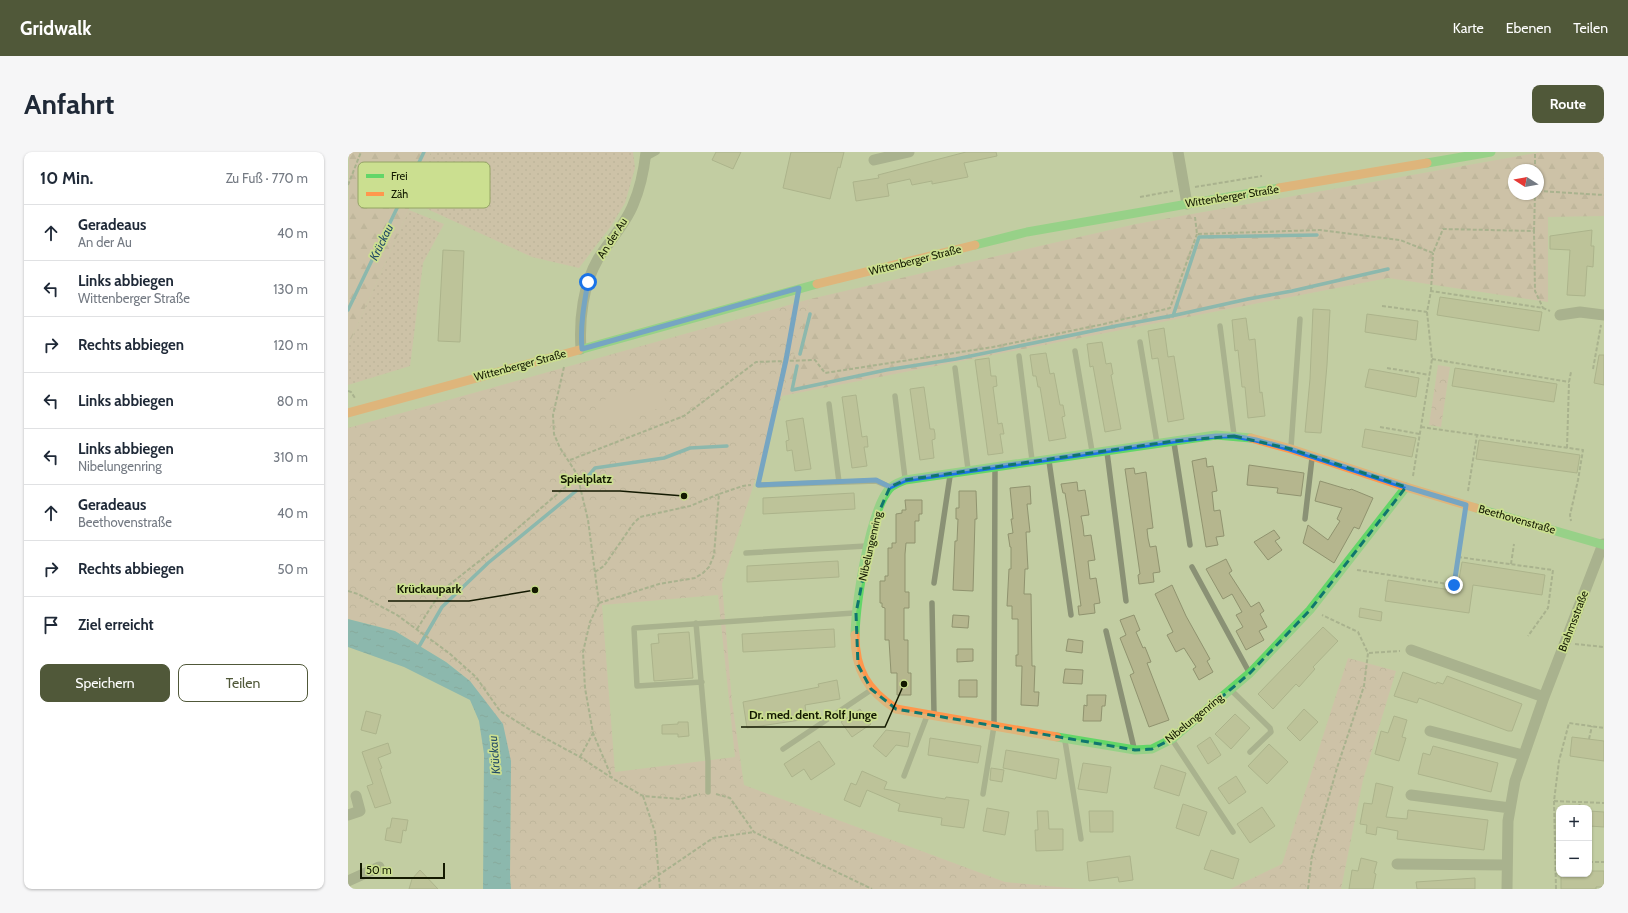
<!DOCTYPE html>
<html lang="de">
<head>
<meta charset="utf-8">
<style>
  :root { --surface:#fff; --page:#f6f6f7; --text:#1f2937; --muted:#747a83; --line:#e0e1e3; --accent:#505839 }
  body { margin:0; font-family:Cabin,sans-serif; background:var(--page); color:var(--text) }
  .controls { position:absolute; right:12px; bottom:12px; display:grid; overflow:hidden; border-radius:8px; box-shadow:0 1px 3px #0004 }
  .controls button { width:36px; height:36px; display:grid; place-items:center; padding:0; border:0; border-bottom:1px solid var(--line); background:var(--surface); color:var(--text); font:20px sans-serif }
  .compass { position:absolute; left:1160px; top:12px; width:36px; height:36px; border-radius:50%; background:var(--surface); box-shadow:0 1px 3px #0004; rotate:281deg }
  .scale { position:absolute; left:12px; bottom:10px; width:85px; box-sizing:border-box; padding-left:4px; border:2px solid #131900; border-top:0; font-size:11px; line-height:14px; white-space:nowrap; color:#131900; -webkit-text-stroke:3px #cbdf90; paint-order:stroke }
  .stop { position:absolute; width:12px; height:12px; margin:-9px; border:3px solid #1a73e8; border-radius:50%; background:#fff }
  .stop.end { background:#1a73e8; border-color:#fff; box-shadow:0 1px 4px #0008 }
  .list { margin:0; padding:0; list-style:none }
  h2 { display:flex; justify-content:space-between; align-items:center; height:52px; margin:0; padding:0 16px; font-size:17px }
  h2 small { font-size:13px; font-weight:400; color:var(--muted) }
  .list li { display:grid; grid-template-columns:26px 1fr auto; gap:12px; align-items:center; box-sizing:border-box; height:56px; padding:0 16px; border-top:1px solid var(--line) }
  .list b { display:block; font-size:15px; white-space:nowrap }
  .list p { margin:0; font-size:13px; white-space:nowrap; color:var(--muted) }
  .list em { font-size:13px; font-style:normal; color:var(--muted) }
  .actions { display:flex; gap:8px; padding:12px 16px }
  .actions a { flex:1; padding:9px 0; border:1px solid var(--accent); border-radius:8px; text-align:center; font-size:14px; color:var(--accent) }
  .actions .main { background:var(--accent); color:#fff }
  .icon { flex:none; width:22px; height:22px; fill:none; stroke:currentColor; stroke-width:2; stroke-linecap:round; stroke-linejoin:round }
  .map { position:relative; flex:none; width:1256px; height:737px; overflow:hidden; border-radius:8px }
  header { display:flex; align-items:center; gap:24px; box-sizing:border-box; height:56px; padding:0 20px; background:var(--accent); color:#fff }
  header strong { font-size:19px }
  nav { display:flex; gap:22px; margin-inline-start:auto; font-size:14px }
  .intro { display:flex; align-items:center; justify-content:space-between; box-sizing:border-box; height:96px; padding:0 24px }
  h1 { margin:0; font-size:28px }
  .button { padding:10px 18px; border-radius:8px; background:var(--accent); color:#fff; font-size:14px; font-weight:700 }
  main { display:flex; gap:24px; padding:0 24px }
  aside { flex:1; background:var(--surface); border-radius:8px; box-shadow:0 1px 3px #0004 }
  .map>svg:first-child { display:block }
  .grass { fill:url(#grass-dots) }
  .forest { fill:url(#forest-firs); fill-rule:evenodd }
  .park { fill:url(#park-crowns); fill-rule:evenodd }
  .pitch { fill:#dab4ad }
  .water { fill:url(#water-ripples) }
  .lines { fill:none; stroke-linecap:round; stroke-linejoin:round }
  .stream { stroke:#4a9dba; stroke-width:3.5 }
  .building { fill:#b5b68e; stroke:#90936f }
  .path { stroke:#899075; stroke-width:2; stroke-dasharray:4 2; stroke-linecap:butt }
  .lane { stroke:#8a9175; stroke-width:5.5 }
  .street { stroke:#8a9175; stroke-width:11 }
  .fast { stroke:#63d668; stroke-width:9 }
  .slow { stroke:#ff974d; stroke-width:9 }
  .route { stroke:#1a73e8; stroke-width:5 }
  .marked { fill:none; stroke:#0f766e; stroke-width:3; stroke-dasharray:8 5; stroke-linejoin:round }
  .labels { text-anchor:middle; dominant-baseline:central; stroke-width:3.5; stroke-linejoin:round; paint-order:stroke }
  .street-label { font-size:11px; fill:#131900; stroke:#cbdf90 }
  .water-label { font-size:12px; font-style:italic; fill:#224b65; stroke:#cbdf90 }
  .key { fill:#cbdf90; stroke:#94a465; stroke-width:1 }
  .key-label { font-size:11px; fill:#131900 }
  .leader { fill:none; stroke:#131900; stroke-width:1.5 }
  .callout-dot { fill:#131900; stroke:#cbdf90; stroke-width:1.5 }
  .callout-label { font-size:12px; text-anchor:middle; font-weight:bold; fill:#131900; stroke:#cbdf90; stroke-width:3.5; stroke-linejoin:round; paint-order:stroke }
</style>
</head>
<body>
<header>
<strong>Gridwalk</strong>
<nav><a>Karte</a><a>Ebenen</a><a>Teilen</a></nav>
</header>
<div class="intro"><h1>Anfahrt</h1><a class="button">Route</a></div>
<main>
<aside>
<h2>10 Min.<small>Zu Fuß · 770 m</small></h2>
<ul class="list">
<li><svg class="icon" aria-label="ahead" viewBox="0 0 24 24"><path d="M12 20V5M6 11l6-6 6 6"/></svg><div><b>Geradeaus</b><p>An der Au</p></div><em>40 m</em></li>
<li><svg class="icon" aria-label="left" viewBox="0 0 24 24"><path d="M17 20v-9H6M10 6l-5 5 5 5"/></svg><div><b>Links abbiegen</b><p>Wittenberger Straße</p></div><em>130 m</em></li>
<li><svg class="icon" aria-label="right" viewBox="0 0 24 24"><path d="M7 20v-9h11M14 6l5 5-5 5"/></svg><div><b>Rechts abbiegen</b></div><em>120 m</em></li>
<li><svg class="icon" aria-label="left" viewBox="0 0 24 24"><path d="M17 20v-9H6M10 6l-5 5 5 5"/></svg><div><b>Links abbiegen</b></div><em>80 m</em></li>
<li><svg class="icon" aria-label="left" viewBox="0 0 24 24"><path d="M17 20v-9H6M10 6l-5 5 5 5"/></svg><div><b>Links abbiegen</b><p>Nibelungenring</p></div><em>310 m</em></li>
<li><svg class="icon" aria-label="ahead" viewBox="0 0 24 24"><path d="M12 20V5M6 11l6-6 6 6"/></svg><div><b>Geradeaus</b><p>Beethovenstraße</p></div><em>40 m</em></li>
<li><svg class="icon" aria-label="right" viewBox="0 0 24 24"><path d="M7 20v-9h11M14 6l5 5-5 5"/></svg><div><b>Rechts abbiegen</b></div><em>50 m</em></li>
<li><svg class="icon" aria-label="arrive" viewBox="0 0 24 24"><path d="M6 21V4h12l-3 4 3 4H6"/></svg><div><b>Ziel erreicht</b></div></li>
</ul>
<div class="actions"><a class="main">Speichern</a><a>Teilen</a></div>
</aside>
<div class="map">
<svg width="1256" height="737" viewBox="0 0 1256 737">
  <defs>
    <pattern id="grass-dots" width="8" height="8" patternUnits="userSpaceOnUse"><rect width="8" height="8" fill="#dab4ad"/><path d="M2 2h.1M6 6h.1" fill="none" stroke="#ba9a93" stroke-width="1.8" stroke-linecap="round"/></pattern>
    <pattern id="forest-firs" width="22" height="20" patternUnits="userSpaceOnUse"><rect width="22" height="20" fill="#dab4ad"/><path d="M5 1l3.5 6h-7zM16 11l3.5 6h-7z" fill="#ba9a93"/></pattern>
    <pattern id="park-crowns" width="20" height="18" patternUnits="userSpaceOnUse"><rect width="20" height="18" fill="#dab4ad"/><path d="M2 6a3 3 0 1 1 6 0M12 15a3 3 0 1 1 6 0" fill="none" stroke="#ba9a93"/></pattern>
    <pattern id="water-ripples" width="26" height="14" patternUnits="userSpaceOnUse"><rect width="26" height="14" fill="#4a9dba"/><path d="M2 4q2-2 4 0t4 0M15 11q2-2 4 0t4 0" fill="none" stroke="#3c7f95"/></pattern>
  </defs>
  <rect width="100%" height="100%" fill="#c2cda2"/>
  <path class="grass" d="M83 0H285L287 16 277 51 263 74 231 116 184 105 62 49Z
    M61 58 96 72 75 111 62 214 0 233V194Z"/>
  <path class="forest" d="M1 0H83L62 49 61 58 0 194Z
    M1193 0H1256V64L1200 65V150L1040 126 434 244 462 147 788 72ZM1166 18H1190V42H1166Z"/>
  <path class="park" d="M462 147 434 244 374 432 384 550 396 633 657 730 733 737H163L162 725 163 609 122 529 98 510 47 479 0 467V276ZM370 443 387 605 267 620 254 453Z
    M1090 213 1102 215 1093 275 1081 273Z
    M1000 506 1048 519 1015 628 993 737H882L934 712Z"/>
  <path class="pitch" d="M311 230 319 253 254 276 246 251Z"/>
  <path class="water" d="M0 467 47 479 98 510 122 529 155 572 163 609 162 725 163 737H135L136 602 131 569 122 548 56 515 0 495Z"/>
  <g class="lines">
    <path class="stream" d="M0 158 76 0
      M825 164 851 85 969 83
      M452 202 462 162
      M449 214 444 238 538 218 608 207 768 174 828 163 900 147 944 139 1040 117
      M236 329 247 316 316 306 342 296 379 294
      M69 498 94 455 140 411 228 339"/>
  </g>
  <path class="building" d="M368 0H393L385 17 364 8Z
    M443 0H496L492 16 490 15 482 47 435 36Z
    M618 0H648L649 4 616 11 620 25 584 32V29L564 33 562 27 539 32 541 44 508 49 505 30 531 26 530 23Z
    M1244 78 1243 94H1246L1245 115 1239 114 1237 144 1219 143 1222 98 1202 97V84Z
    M95 98 116 99 112 190 90 189Z
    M1092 145 1194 160 1191 179 1089 163Z
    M965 157 982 158 979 213 973 281 957 280 962 227Z
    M1019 162 1070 169 1068 188 1017 180Z
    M898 166 901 188 907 187 912 241 914 240 917 264 900 266 897 235H894L890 198 887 199 884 168Z
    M816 176 820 205 826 204 836 267 820 270 810 206 804 207 800 179Z
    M754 190 758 212 763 211 765 222 763 223 773 277 757 280 745 214 742 215 739 192Z
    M698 201 702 222 706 221 712 253H715L717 264 714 265 718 286 701 289 692 235H690L688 224H685L682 203Z
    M1251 203H1256V233L1246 231Z
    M641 206 643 224H648L649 234 645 235 650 272 654 271 656 282H652L655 301 640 303 627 208Z
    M1107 216 1209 232 1206 250 1104 234Z
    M1021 217 1071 226 1068 245 1017 235Z
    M576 235 582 277H586L587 282V287L584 288 586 306 572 308 562 237Z
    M508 243 514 285 519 284 520 295H516L519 314 504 316 494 245Z
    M455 266 463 317 447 319 444 298 439 299 438 289 441 288 438 269Z
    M1017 277 1068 286 1064 305 1014 295Z
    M1131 288 1232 303 1229 321 1128 307Z
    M858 306 859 315 865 314 869 339 864 340 866 359 872 358 876 384 868 385 870 393 858 395 844 309Z
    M901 313 956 321 953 344 929 341 930 336 899 333Z
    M786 316 787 322 798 320 805 376 799 377 800 386 802 395 808 394 812 420 805 421 806 430 791 432 790 423 792 422 777 317Z
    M972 329 1002 338 1003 337 1025 346 1011 377 1006 375 986 411 955 391 960 373 980 388 992 369 989 367 994 356 967 349Z
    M729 330 730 339 737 338 741 363 733 364 735 374 736 384 743 383 747 408 740 409 742 427 748 426 752 451 746 452 747 461 731 463 730 454H733L721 366 717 341H715L713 332Z
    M682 334 683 352H679L682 380H678L680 417H677L676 442H683L684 514H687L686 540H691L690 554 673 553 674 514H668V503H670V467H664V454H659L661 417H663V395H662L660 382 665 381 663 367H665L662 336Z
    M611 339H628L629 367H627L625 439 605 438 607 389H609L610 367H608V356H611Z
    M506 341 507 357 415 362V346Z
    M557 348H574V362H571V369H567V391H558L557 402V440H561V456H556V488H560V521H563V543H549V521H543L541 488H537V456L534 455V451H532V429H537V424H540V396H544V391H548V362L554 361V358H558Z
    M926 378 932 386 927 389 934 398 920 408 906 390Z
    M878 407 884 419 881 421 903 455 911 450 916 459 912 462 919 475 911 479 916 488 898 498 888 479 895 475 888 463 894 460 884 442 875 447 858 417Z
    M490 409 491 425 399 430V414Z
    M1114 410 1197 423 1194 443 1125 433 1121 461 1037 449 1040 428 1109 439Z
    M824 433 838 464 862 507 859 509 865 520 851 528 845 517 848 515 836 496 828 500 819 483 825 480 807 442Z
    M1012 456 1034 460 1033 469 1011 465Z
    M605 463 621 464 620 476 604 475Z
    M786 463 792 478 788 480 795 496 797 495 803 510 799 511 821 568 801 575 782 523 786 521 772 486 778 483 772 468Z
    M975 475 990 489 965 515 967 517 951 535 948 532 925 557 910 542Z
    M486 477 487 495 395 500 394 482Z
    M341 480 345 526 306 529 303 492 311 491 310 482Z
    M720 487 735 489 734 501 718 499Z
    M609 497H625V509L609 510Z
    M717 517 735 518 734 532 715 531Z
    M1055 520 1088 532 1089 530 1095 532 1099 524 1174 552 1164 579H1160L1071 546 1069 551 1046 544Z
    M489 528 492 547 457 553 459 567 399 576 395 550 471 535 470 532Z
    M611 528H629V545H611Z
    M739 543H758L757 554H754L753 569H735L736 553 739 554Z
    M512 557 523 572 504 585 493 570Z
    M956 557 970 570 952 589 939 576Z
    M18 559 33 563 28 582 13 578Z
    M887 562 902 576 883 597 867 582Z
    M1046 564 1059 568 1054 585 1058 586 1051 609 1027 602 1033 579 1040 581Z
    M330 570H340L341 584 330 585V582H314V573L330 572Z
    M538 578 562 581 560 595 548 593 538 605 525 594Z
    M862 585 873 603 860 612 849 594Z
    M1224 585 1256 589V609L1222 604Z
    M582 586 633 594 630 611 580 603Z
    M471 589 487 612 463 628 456 617 444 625 436 612Z
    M40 591 43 601 30 606 34 616 32 617 43 651 27 656 19 634 25 632 14 600Z
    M921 592 940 610 919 632 900 614Z
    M1085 594 1150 611 1143 640 1070 622 1075 601 1082 603Z
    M658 598 711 607 708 627 655 616Z
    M735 611 763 615 759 641 730 637Z
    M813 613 838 621 831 644 806 636Z
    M643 616 656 618 654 630 642 628Z
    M514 619 539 630 536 637 597 647 598 645 621 648 616 676 593 673 594 666 550 659 552 652 519 638 512 655 496 648 503 631 508 633Z
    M888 624 898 640 881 652 870 636Z
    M1028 631 1045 635 1038 665 1059 667 1060 658 1140 668 1136 698 1049 687 1050 679 1029 675 1028 683 1018 681 1019 673 1012 672 1016 651 1024 652Z
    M835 652 859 660 851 684 828 676Z
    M914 655 927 674 902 691 889 672Z
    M639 656 661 660 657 683 635 679Z
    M689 659H700L701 677H715V698L688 699 687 678H690Z
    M741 659H765V680H742Z
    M1241 659 1256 660V675L1241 674Z
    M44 666 60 668 58 679 55 678 53 691 37 688 39 676H42Z
    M863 698 891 707 885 727 856 717Z
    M782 704 785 728 771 730 770 725 741 729 739 710Z
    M1013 706 1029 710 1026 721 1028 722 1025 737H1001L1004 718 1010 719Z
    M72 718 90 737H61L64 727Z
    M1241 719H1256V735H1248V737H1213V722H1241Z
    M1127 726V737H1069L1068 730Z"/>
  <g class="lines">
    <path class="path" d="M1187 18V0
      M0 33 13 0
      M847 35 914 24
      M1190 39 1256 43
      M792 45 825 39
      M847 65 849 82 972 78 1052 88 1085 101 1095 77 1186 79 1187 139 1195 156
      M1186 79 1187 42
      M1083 139 1085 101
      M1034 154 1079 160
      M1084 207 1221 230
      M216 215 205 263 206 282 212 296 229 322 240 368 251 451 242 470 235 500 237 536 245 581 264 626
      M1039 216 1082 223
      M1245 217 1253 173
      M0 239 3 240 7 246
      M1032 275 1072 282
      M1073 275 1235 298 1230 328 1222 363 1223 369
      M1219 296 1221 230 1223 220
      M222 308 336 264 408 210 467 208 477 221 645 195 756 172 822 156 849 82
      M1065 324 1084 207 1079 160 1083 139 1195 156 1202 159
      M412 326 448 152
      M1120 339 1129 283
      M1110 405 1205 418 1200 456 1180 484
      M1163 412 1166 392
      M1009 418 1106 433 1116 366
      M247 420 256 414 285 372 292 365 342 354 371 342
      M0 439 10 442 49 463 101 501 128 525 152 559 184 579 232 605 264 626 295 644 333 647 352 642
      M251 451 311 432 347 426 355 421 361 415 366 403 371 342 395 334 403 333
      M69 477 85 452 97 436 134 407 221 332 229 322
      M1227 492 1256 495
      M1021 501 1052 499
      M1241 587 1244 574
      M232 605 245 581
      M368 642 382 646 406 680 524 737
      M295 644 307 680 312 737
      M1206 649 1256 651
      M1231 656 1232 650
      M1241 710H1256
      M290 737 365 686 406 680
      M960 737 964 704 989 616 1016 534 1020 501 1010 480 974 463
      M1208 737 1206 649 1211 609 1221 571 1256 576"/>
    <path class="lane" d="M298 6 309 0
      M872 174 886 283
      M792 190 809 291
      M727 199 744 299
      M671 204 684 308
      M607 216 620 317
      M547 244 557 326
      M481 252 491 330
      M826 291 842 393
      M943 295 952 167
      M759 300 778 449
      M701 309 723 463
      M411 333 528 329 542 335
      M957 367 964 306
      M398 401 518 394
      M844 415 901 520
      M586 431 602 324
      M584 451 586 562
      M348 471 360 609V640
      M758 479 786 596
      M354 530 289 534 286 476 506 461
      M884 539 922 576 923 580 902 600
      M717 589 733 687
      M825 589 885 680
      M435 597 523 538
      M556 624 579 564
      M635 642 646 574 647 316"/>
    <path class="street" d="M830 0 839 52
      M526 8 561 0
      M1212 163 1232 160 1256 163
      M233 197C231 167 235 133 250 107 261 89 277 73 285 53 292 37 296 18 298 0
      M1063 498 1196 545
      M1082 579 1175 603
      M1063 643 1162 656
      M0 663 12 659 8 644
      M1049 712 1159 713
      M0 729 31 715
      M1159 737 1160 669 1167 629 1196 545 1255 392"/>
    <path class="fast" d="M1079 11 1143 0
      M627 93 679 80 931 36
      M231 198 469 132
      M1128 356 1256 393
      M507 483C508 451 521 361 541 337 545 332 552 330 557 328L868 283 903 286
      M709 585 787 598 804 597 824 587 902 521 962 458 1058 335"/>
    <path class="slow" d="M931 36 1079 11
      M469 132 627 93
      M0 261 231 198
      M903 286 943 297 1058 335 1128 356
      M507 483C507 518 519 538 548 557L709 585"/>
  </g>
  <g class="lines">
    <path class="route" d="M240 130C236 152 232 174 234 197L451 136 438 208 410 333 528 328 542 335 557 328 826 289 868 284H886L908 288 942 297 1058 335 1118 353 1106 433"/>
  </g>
  <path d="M0 0H1256V737H0ZM886 284 943 297 1058 335 962 458 902 521 824 587 804 597 787 598 548 557 523 537 510 513 508 461 526 371 542 335 557 328 826 289Z" fill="#c2cda2" fill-opacity=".55" fill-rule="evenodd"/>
  <path class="marked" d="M886 284 943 297 1058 335 962 458 902 521 824 587 804 597 787 598 548 557 523 537 510 513 508 461 526 371 542 335 557 328 826 289Z"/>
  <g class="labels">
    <g class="street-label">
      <text transform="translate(884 44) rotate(-9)">Wittenberger Straße</text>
      <text transform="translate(264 86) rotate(-57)">An der Au</text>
      <text transform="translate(567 108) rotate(-14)">Wittenberger Straße</text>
      <text transform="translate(172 213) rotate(-15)">Wittenberger Straße</text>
      <text transform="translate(1169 367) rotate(16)">Beethovenstraße</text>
      <text transform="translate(522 394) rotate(-77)">Nibelungenring</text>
      <text transform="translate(1225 469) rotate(-69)">Brahmsstraße</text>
      <text transform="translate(846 566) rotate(-39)">Nibelungenring</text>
    </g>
    <g class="water-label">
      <text transform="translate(33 90) rotate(-64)">Krückau</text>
      <text transform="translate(146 603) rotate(-95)">Krückau</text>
    </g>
  </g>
  <rect x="10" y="10" width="132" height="46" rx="6" class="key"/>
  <rect x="18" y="22" width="18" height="4" fill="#63d668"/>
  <rect x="18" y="40" width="18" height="4" fill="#ff974d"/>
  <g class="key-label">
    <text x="43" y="28">Frei</text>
    <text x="43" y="46">Zäh</text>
  </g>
  <path class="leader" d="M336 344L272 339H204M187 438L121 449H40M556 532L537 575H393"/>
  <g class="callout-dot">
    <circle cx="336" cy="344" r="4"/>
    <circle cx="187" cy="438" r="4"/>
    <circle cx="556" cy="532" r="4"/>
  </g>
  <g class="callout-label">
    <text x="238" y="331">Spielplatz</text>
    <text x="81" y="441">Krückaupark</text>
    <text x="465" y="567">Dr. med. dent. Rolf Junge</text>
  </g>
</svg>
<div class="controls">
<button>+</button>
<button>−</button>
</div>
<svg class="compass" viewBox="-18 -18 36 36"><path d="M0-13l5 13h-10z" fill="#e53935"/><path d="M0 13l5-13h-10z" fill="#747a83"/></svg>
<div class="scale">50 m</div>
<div class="stop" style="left:240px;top:130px"></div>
<div class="stop end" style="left:1106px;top:433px"></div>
</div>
</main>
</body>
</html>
